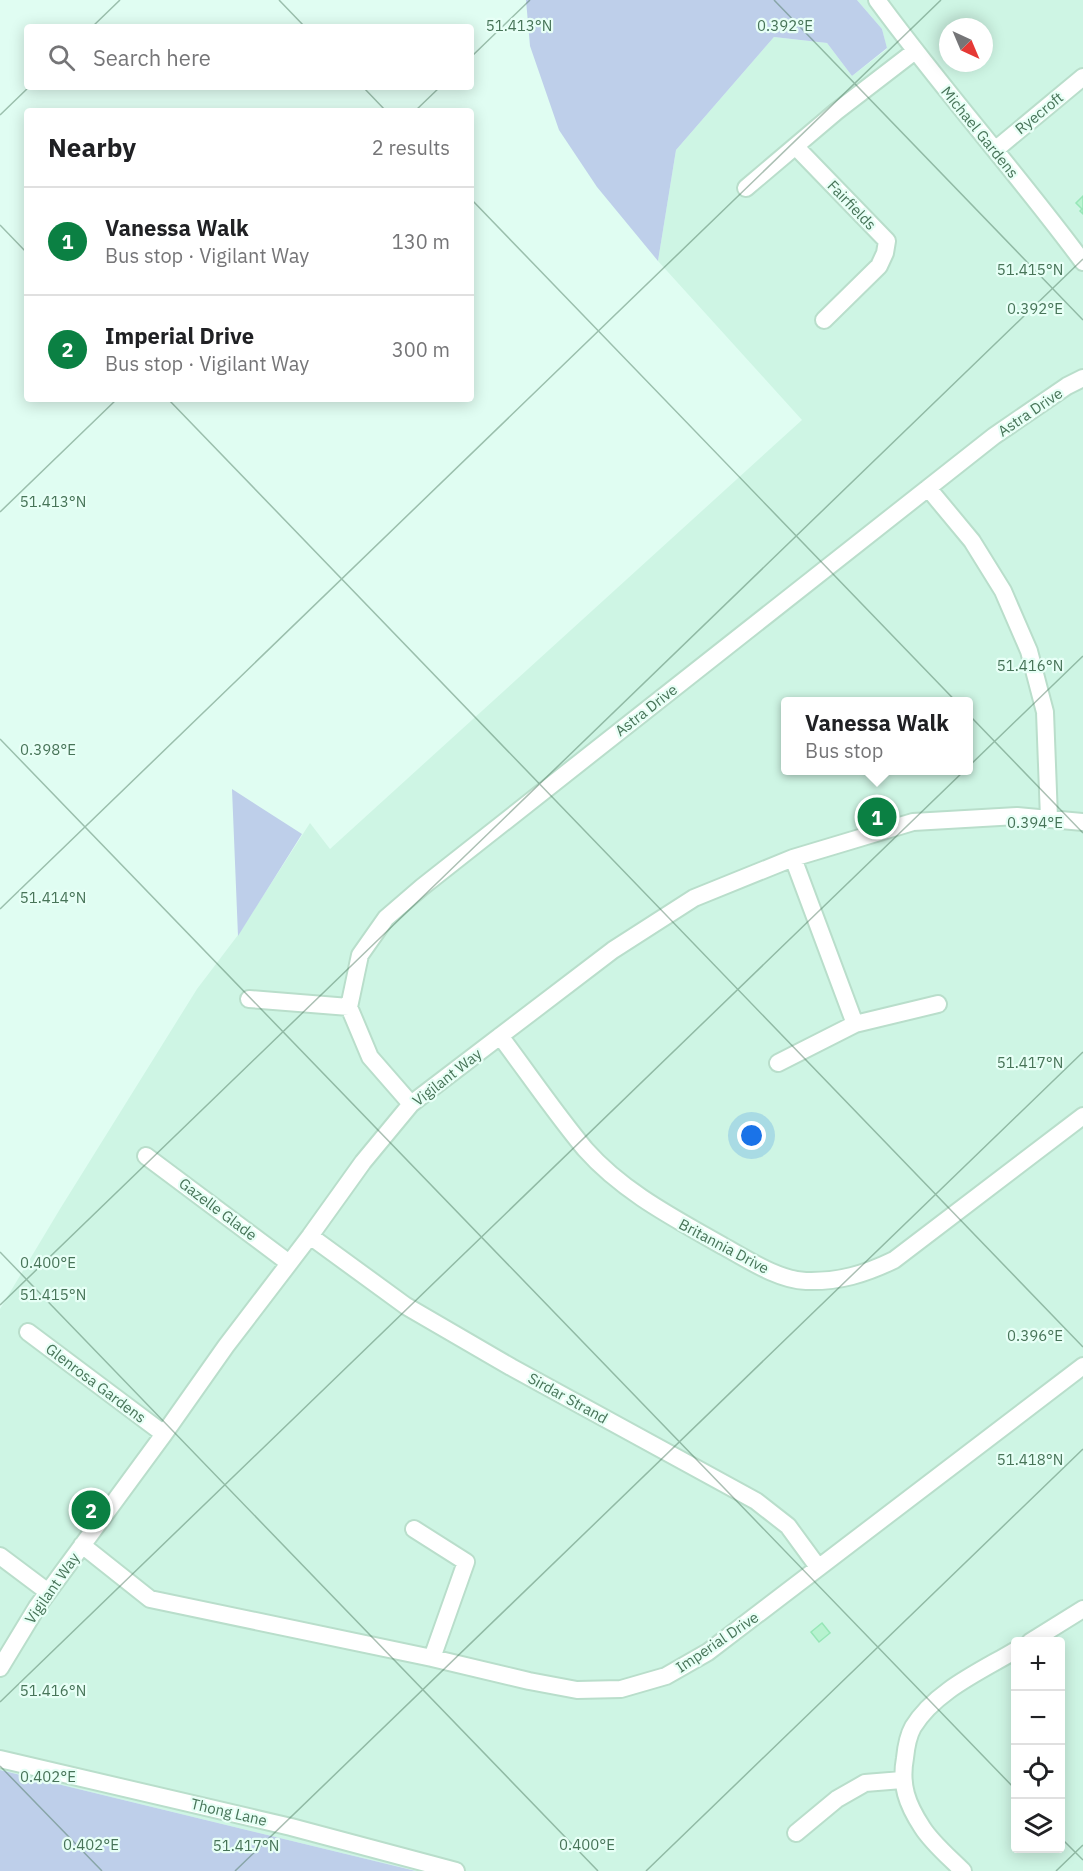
<!DOCTYPE html>
<html lang="en">
<head>
<meta charset="utf-8">
<style>
  :root { --surface:#fff; --page:#f2f2f2; --text:#202124; --muted:#757577; --line:#e0e0e0; --accent:#0b8043 }
  body { margin:0; font-family:"IBM Plex Sans",sans-serif; background:var(--page); color:var(--text) }
  .controls { position:absolute; right:18px; bottom:18px; display:grid; overflow:hidden; border-radius:6px; box-shadow:0 3px 15px #0003 }
  .controls button { width:54px; height:54px; display:grid; place-items:center; padding:0; border:0; border-bottom:2px solid var(--line); background:var(--surface); color:var(--text); font:30px sans-serif }
  .compass { position:absolute; left:939px; top:18px; width:54px; height:54px; border-radius:50%; background:var(--surface); box-shadow:0 3px 15px #0003; rotate:136deg }
  .you { position:absolute; left:752px; top:1136px; width:21px; height:21px; margin:-15px; border:4px solid #fff; border-radius:50%; background:#1a73e8; box-shadow:0 0 0 9px #1a73e833 }
  .badge { display:grid; place-items:center; width:39px; height:39px; border-radius:50%; background:var(--accent); color:#fff; font-size:20px; font-weight:700 }
  .pin { position:absolute; translate:-50% -50%; border:3px solid #fff; box-shadow:0 2px 6px #0006 }
  .popup { position:absolute; left:781px; top:697px; width:192px; height:78px; box-sizing:border-box; display:grid; place-content:center; border-radius:6px; background:var(--surface); filter:drop-shadow(0 2px 4px #0005); font-size:20px; white-space:nowrap; color:var(--muted) }
  .popup b { font-size:22px; color:var(--text) }
  .popup::after { content:''; position:absolute; left:50%; top:100%; margin-left:-12px; border:12px solid transparent; border-top-color:var(--surface) }
  .list { margin:0; padding:0; list-style:none }
  h2 { display:flex; justify-content:space-between; align-items:center; height:78px; margin:0; padding:0 24px; font-size:26px }
  h2 small { font-size:20px; font-weight:400; color:var(--muted) }
  .list li { display:grid; grid-template-columns:39px 1fr auto; gap:18px; align-items:center; box-sizing:border-box; height:108px; padding:0 24px; border-top:2px solid var(--line) }
  .list b { display:block; font-size:22px; white-space:nowrap }
  .list p { margin:0; font-size:20px; white-space:nowrap; color:var(--muted) }
  .list em { font-size:20px; font-style:normal; color:var(--muted) }
  .icon { flex:none; width:33px; height:33px; fill:none; stroke:currentColor; stroke-width:2; stroke-linecap:round; stroke-linejoin:round }
  .map { position:relative; flex:none; width:1083px; height:1871px; overflow:hidden }
  .search { position:absolute; background:var(--surface); box-shadow:0 3px 15px #0003; left:24px; top:24px; width:450px; height:66px; display:flex; align-items:center; gap:15px; box-sizing:border-box; padding:0 21px; border-radius:6px; color:var(--muted); font-size:22px }
  .panel { position:absolute; background:var(--surface); box-shadow:0 3px 15px #0003; left:24px; top:108px; width:450px; height:294px; border-radius:6px }
  .map>svg:first-child { display:block }
  .residential { fill:#cef5e4; fill-rule:evenodd }
  .green { fill:#becfea }
  .building { fill:#b7f3d0; stroke:#96e6b7; stroke-width:1.5 }
  .lines { fill:none; stroke-linecap:round; stroke-linejoin:round }
  .street-casing { stroke:#b9decb; stroke-width:20 }
  .street { stroke:#fff; stroke-width:16 }
  .ticks { fill:none; stroke:#477458; stroke-width:1.5; stroke-opacity:0.45 }
  .labels { text-anchor:middle; dominant-baseline:central; stroke-width:4.5; stroke-linejoin:round; paint-order:stroke }
  .street-label { font-size:15px; fill:#477458; stroke:#e7fff6 }
  .ticks-label { font-size:15px; text-anchor:middle; fill:#477458; stroke:#e7fff6; stroke-width:4.5; stroke-linejoin:round; paint-order:stroke }
</style>
</head>
<body>
<div class="map">
<svg width="1083" height="1871" viewBox="0 0 1083 1871">
  <rect width="100%" height="100%" fill="#e0fdf2"/>
  <path class="residential" d="M857 0H1083V1871H416L0 1770V1309L60 1209 197 989 238 935 310 823 330 849 802 420 658 261 676 150 774 37 827 43 852 76 887 49 882 29ZM948 27H984V63H948ZM786 702H968V770H786ZM1016 1642H1060V1848H1016Z"/>
  <path class="green" d="M526 0H857L882 29 887 48 852 76 827 43 774 37 676 150 658 261 597 187 559 130 530 46Z
    M232 789 302 834 238 936Z
    M0 1770 416 1871H0Z"/>
  <path class="building" d="M1083 196V214L1080 211 1082 209 1076 203Z
    M822 1623 830 1633 819 1642 811 1632Z"/>
  <g class="lines">
    <g class="street-casing">
      <path id="street" d="M877 0C943 90 1017 173 1083 262
        M796 147 887 241 885 253 879 266 824 320
        M995 150 1083 77
        M746 188 837 111 915 51
        M928 488 972 541 1003 591 1029 651 1045 712 1049 818
        M793 858 855 1024
        M249 999 349 1007
        M500 1036C528 1073 555 1113 585 1149 623 1192 674 1218 723 1246 747 1259 778 1280 806 1281 839 1282 865 1274 894 1260L1083 1116
        M778 1063 855 1024 938 1004
        M411 1104 370 1057 349 1007 360 955 386 918 422 887 994 436 1067 386 1083 378
        M146 1156 289 1263
        M310 1236 406 1306 511 1367 756 1501 788 1526 818 1567
        M28 1332 164 1434
        M414 1529 466 1562 432 1658
        M82 1545 150 1599 432 1658 529 1681 577 1690 621 1689 666 1676 708 1652 1083 1366
        M0 1556 48 1592
        M1030 1642 1083 1609
        M0 1668 37 1607 164 1434 226 1346 310 1236 363 1162 411 1104 613 950 694 898 793 858 913 822 1017 816 1083 822
        M0 1759 291 1827 456 1871
        M796 1833 837 1799 865 1783 902 1780
        M963 1871C949 1857 932 1843 922 1827 907 1804 900 1785 905 1758 906 1748 908 1736 913 1727 935 1691 981 1671 1016 1650"/>
    </g>
    <use href="#street" class="street"/>
  </g>
  <path class="ticks" d="M279 0 305 27M774 0 1083 320M92 27 120 0M471 57 530 0M363 87 386 111M415 111 440 87M0 115 29 87M471 199 1083 833M0 225 27 253M168 399 1083 1347M0 512 117 399M0 739 1016 1790M0 909 941 0M0 1252 598 1871M0 1305 1083 259M0 1702 1083 656M0 1766 102 1871M1060 1837 1083 1860M235 1871 1083 1052M646 1871 1083 1449M1056 1871 1083 1845"/>
  <g class="labels">
    <g class="street-label">
      <text transform="translate(1039 113) rotate(-39)">Ryecroft</text>
      <text transform="translate(980 132) rotate(51)">Michael Gardens</text>
      <text transform="translate(852 205) rotate(46)">Fairfields</text>
      <text transform="translate(1030 412) rotate(-34)">Astra Drive</text>
      <text transform="translate(646 710) rotate(-38)">Astra Drive</text>
      <text transform="translate(447 1077) rotate(-38)">Vigilant Way</text>
      <text transform="translate(218 1209) rotate(37)">Gazelle Glade</text>
      <text transform="translate(724 1246) rotate(28)">Britannia Drive</text>
      <text transform="translate(96 1383) rotate(37)">Glenrosa Gardens</text>
      <text transform="translate(568 1398) rotate(29)">Sirdar Strand</text>
      <text transform="translate(52 1588) rotate(-55)">Vigilant Way</text>
      <text transform="translate(717 1642) rotate(-34)">Imperial Drive</text>
      <text transform="translate(229 1812) rotate(13)">Thong Lane</text>
    </g>
  </g>
  <g class="ticks-label">
    <text x="519" y="31">51.413°N</text>
    <text x="785" y="31">0.392°E</text>
    <text x="1030" y="275">51.415°N</text>
    <text x="1035" y="314">0.392°E</text>
    <text x="53" y="507">51.413°N</text>
    <text x="1030" y="671">51.416°N</text>
    <text x="48" y="755">0.398°E</text>
    <text x="1035" y="828">0.394°E</text>
    <text x="53" y="903">51.414°N</text>
    <text x="1030" y="1068">51.417°N</text>
    <text x="48" y="1268">0.400°E</text>
    <text x="53" y="1300">51.415°N</text>
    <text x="1035" y="1341">0.396°E</text>
    <text x="1030" y="1465">51.418°N</text>
    <text x="53" y="1696">51.416°N</text>
    <text x="48" y="1782">0.402°E</text>
    <text x="91" y="1850">0.402°E</text>
    <text x="587" y="1850">0.400°E</text>
    <text x="246" y="1851">51.417°N</text>
  </g>
</svg>
<div class="controls">
<button>+</button>
<button>−</button>
<button><svg class="icon" aria-label="locate" viewBox="0 0 24 24"><circle cx="12" cy="12" r="6"/><path d="M12 2v4M12 18v4M2 12h4M18 12h4"/></svg></button>
<button><svg class="icon" aria-label="layers" viewBox="0 0 24 24"><path d="M12 4l9 5-9 5-9-5zM3 14l9 5 9-5"/></svg></button>
</div>
<svg class="compass" viewBox="-18 -18 36 36"><path d="M0-13l5 13h-10z" fill="#e53935"/><path d="M0 13l5-13h-10z" fill="#757577"/></svg>
<div class="you"></div>
<div class="pin badge" style="left:877px;top:817px">1</div>
<div class="popup"><b>Vanessa Walk</b>Bus stop</div>
<div class="pin badge" style="left:91px;top:1510px">2</div>
<div class="search"><svg class="icon" aria-label="search" viewBox="0 0 24 24"><circle cx="10" cy="10" r="6"/><path d="M15 15l6 6"/></svg>Search here</div>
<section class="panel">
<h2>Nearby<small>2 results</small></h2>
<ul class="list">
<li><span class="badge">1</span><div><b>Vanessa Walk</b><p>Bus stop · Vigilant Way</p></div><em>130 m</em></li>
<li><span class="badge">2</span><div><b>Imperial Drive</b><p>Bus stop · Vigilant Way</p></div><em>300 m</em></li>
</ul>
</section>
</div>
</body>
</html>
